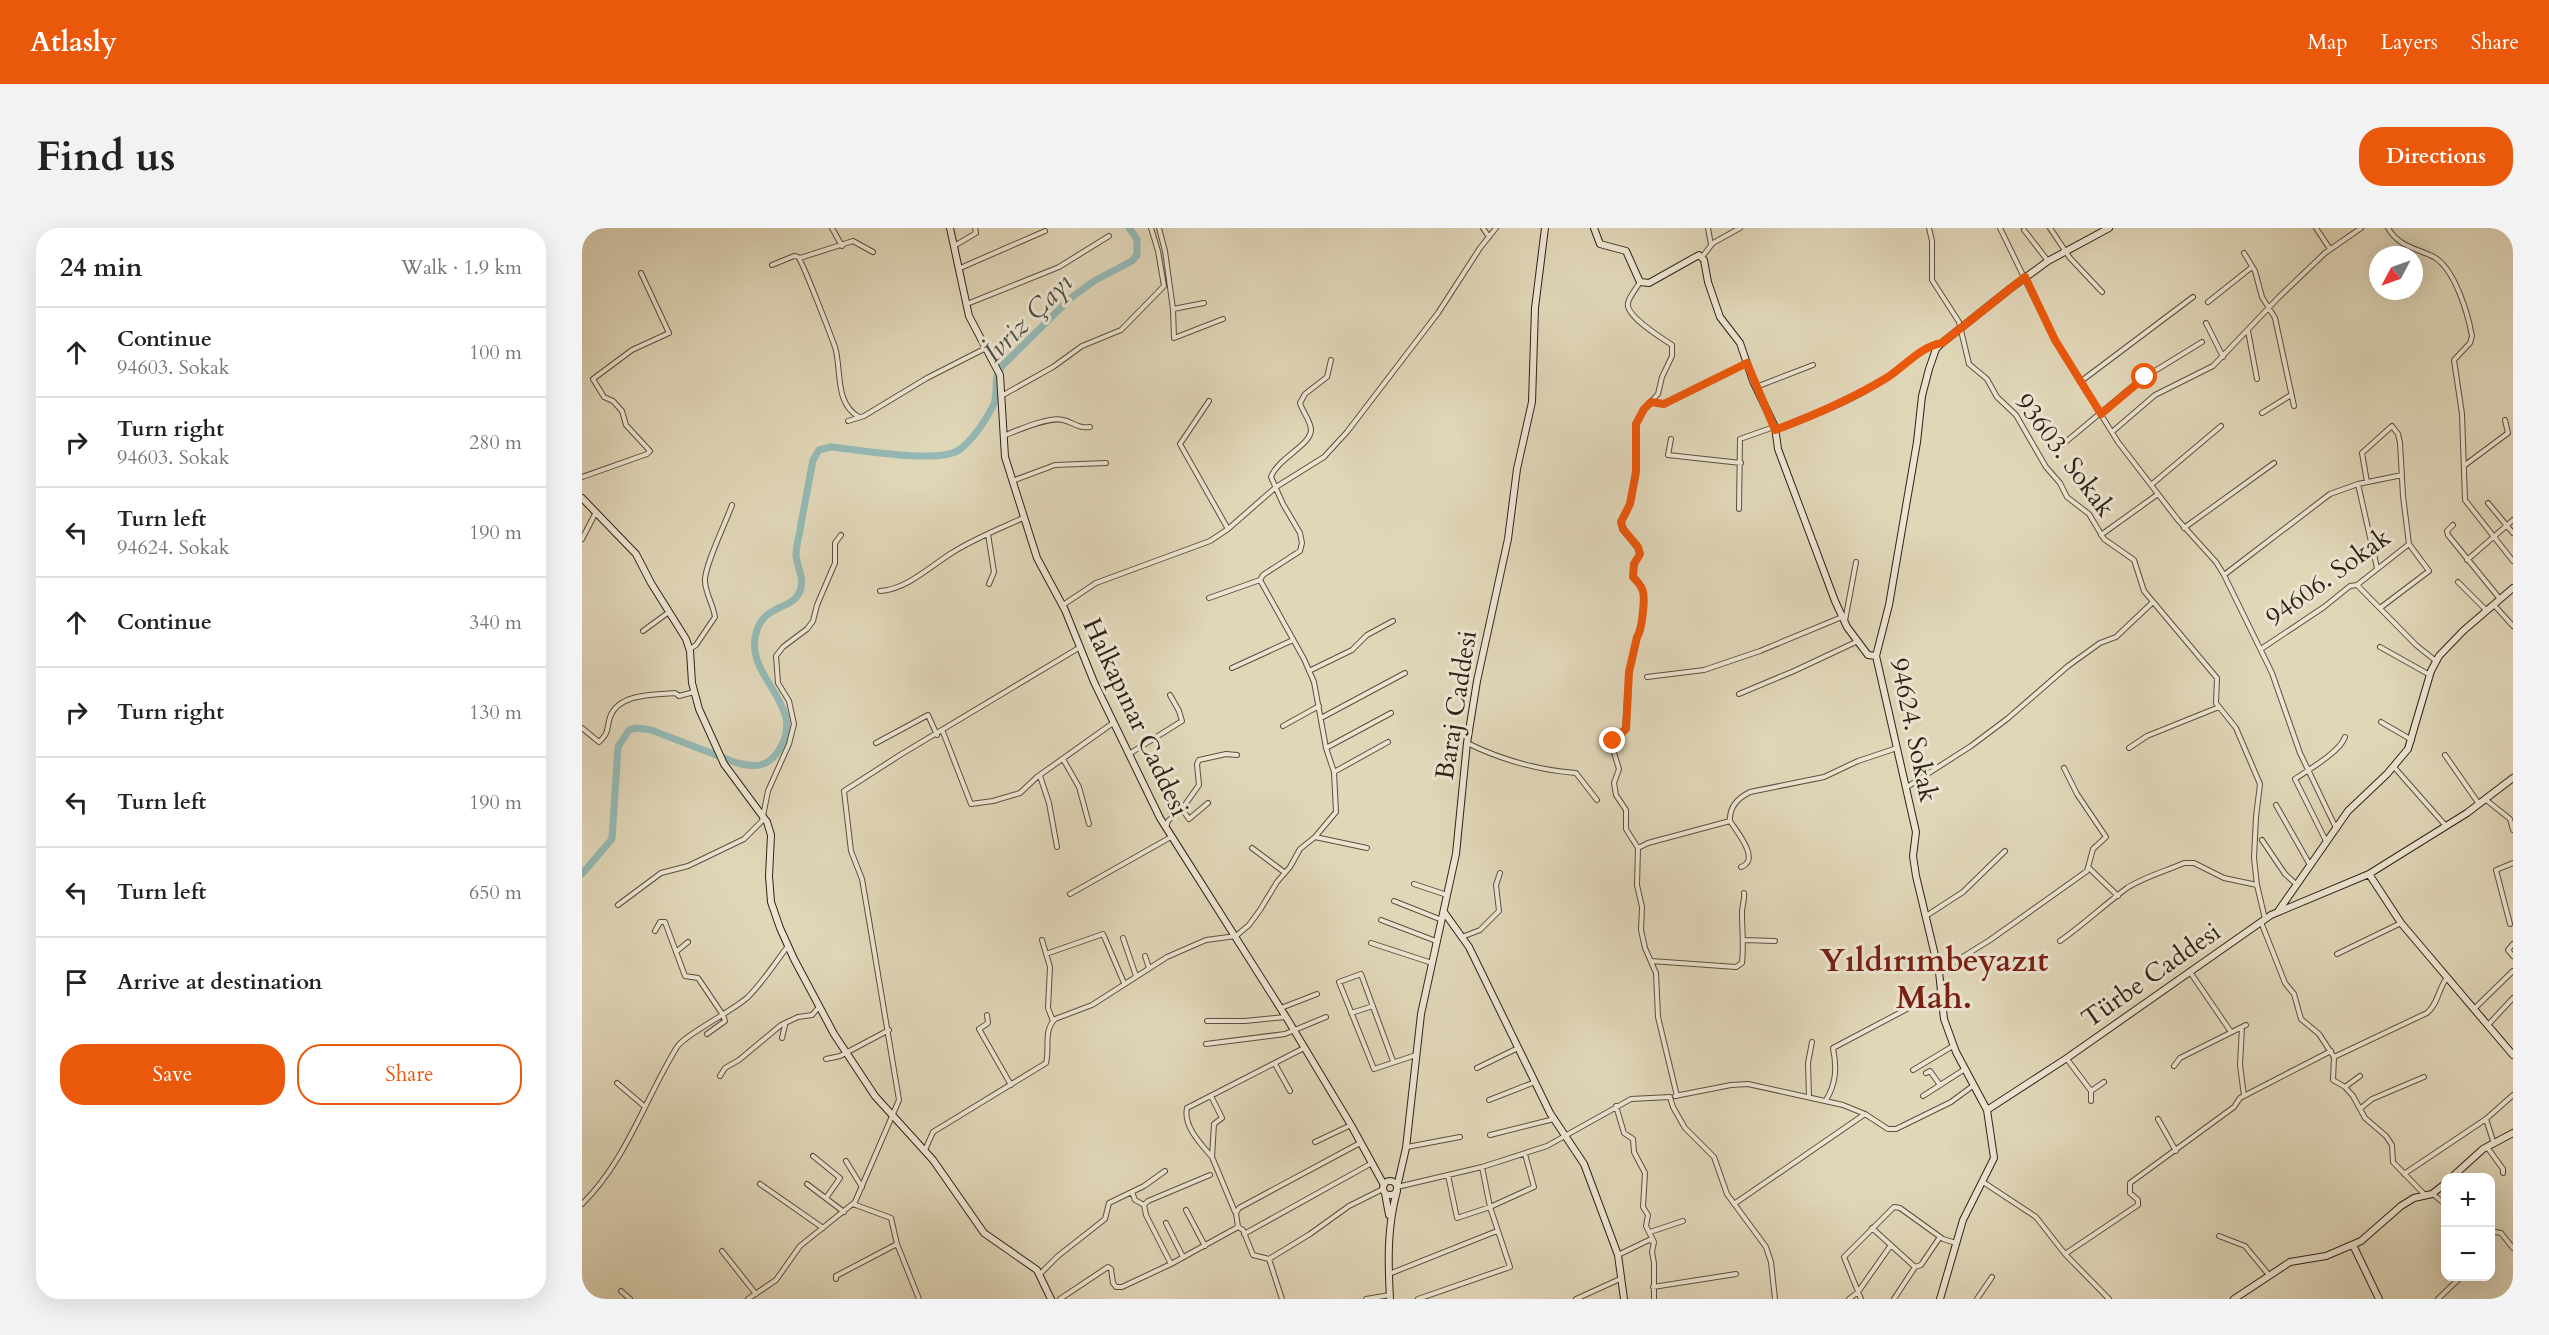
<!DOCTYPE html>
<html lang="en">
<head>
<meta charset="utf-8">
<style>
  :root { --surface:#fff; --page:#f2f2f2; --text:#222; --muted:#767676; --line:#e0e0e0; --accent:#ea580c }
  body { margin:0; font-family:Cardo,serif; background:var(--page); color:var(--text) }
  .controls { position:absolute; right:18px; bottom:18px; display:grid; overflow:hidden; border-radius:12px; box-shadow:0 6px 24px #0002 }
  .controls button { width:54px; height:54px; display:grid; place-items:center; padding:0; border:0; border-bottom:2px solid var(--line); background:var(--surface); color:var(--text); font:30px sans-serif }
  .compass { position:absolute; left:1787px; top:18px; width:54px; height:54px; border-radius:50%; background:var(--surface); box-shadow:0 6px 24px #0002; rotate:229deg }
  .stop { position:absolute; width:18px; height:18px; margin:-14px; border:4px solid #ea580c; border-radius:50%; background:#fff }
  .stop.end { background:#ea580c; border-color:#fff; box-shadow:0 2px 6px #0008 }
  .list { margin:0; padding:0; list-style:none }
  h2 { display:flex; justify-content:space-between; align-items:center; height:78px; margin:0; padding:0 24px; font-size:26px }
  h2 small { font-size:20px; font-weight:400; color:var(--muted) }
  .list li { display:grid; grid-template-columns:39px 1fr auto; gap:18px; align-items:center; box-sizing:border-box; height:90px; padding:0 24px; border-top:2px solid var(--line) }
  .list b { display:block; font-size:22px; white-space:nowrap }
  .list p { margin:0; font-size:20px; white-space:nowrap; color:var(--muted) }
  .list em { font-size:20px; font-style:normal; color:var(--muted) }
  .actions { display:flex; gap:12px; padding:18px 24px }
  .actions a { flex:1; padding:14px 0; border:2px solid var(--accent); border-radius:24px; text-align:center; font-size:21px; color:var(--accent) }
  .actions .main { background:var(--accent); color:#fff }
  .icon { flex:none; width:33px; height:33px; fill:none; stroke:currentColor; stroke-width:2; stroke-linecap:round; stroke-linejoin:round }
  .map { position:relative; flex:none; width:1931px; height:1071px; overflow:hidden; border-radius:24px }
  header { display:flex; align-items:center; gap:36px; box-sizing:border-box; height:84px; padding:0 30px; background:var(--accent); color:#fff }
  header strong { font-size:28px }
  nav { display:flex; gap:33px; margin-inline-start:auto; font-size:21px }
  .intro { display:flex; align-items:center; justify-content:space-between; box-sizing:border-box; height:144px; padding:0 36px }
  h1 { margin:0; font-size:42px }
  .button { padding:15px 27px; border-radius:24px; background:var(--accent); color:#fff; font-size:21px; font-weight:700 }
  main { display:flex; gap:36px; padding:0 36px }
  aside { flex:1; background:var(--surface); border-radius:24px; box-shadow:0 6px 24px #0002 }
  .map>svg:first-child { display:block }
  .lines { fill:none; stroke-linecap:round; stroke-linejoin:round }
  .river { stroke:#94b8b4; stroke-width:7 }
  .street-casing { stroke:#5c4f3e; stroke-width:6 }
  .secondary-casing { stroke:#302216; stroke-width:8 }
  .street { stroke:#ebe4d1; stroke-width:4 }
  .secondary { stroke:#ebe4d1; stroke-width:6 }
  .route { stroke:#ea580c; stroke-width:8 }
  .labels { text-anchor:middle; dominant-baseline:central; stroke-width:6; stroke-linejoin:round; paint-order:stroke }
  .street-label { font-size:26px; fill:#302216; stroke:#ebe4d1 }
  .water-label { font-size:27px; font-style:italic; fill:#4e4f45; stroke:#ebe4d1 }
  .district-label { font-size:32px; font-weight:bold; fill:#7a1f14; stroke:#ebe4d1 }
</style>
</head>
<body>
<header>
<strong>Atlasly</strong>
<nav><a>Map</a><a>Layers</a><a>Share</a></nav>
</header>
<div class="intro"><h1>Find us</h1><a class="button">Directions</a></div>
<main>
<aside>
<h2>24 min<small>Walk · 1.9 km</small></h2>
<ul class="list">
<li><svg class="icon" aria-label="ahead" viewBox="0 0 24 24"><path d="M12 20V5M6 11l6-6 6 6"/></svg><div><b>Continue</b><p>94603. Sokak</p></div><em>100 m</em></li>
<li><svg class="icon" aria-label="right" viewBox="0 0 24 24"><path d="M7 20v-9h11M14 6l5 5-5 5"/></svg><div><b>Turn right</b><p>94603. Sokak</p></div><em>280 m</em></li>
<li><svg class="icon" aria-label="left" viewBox="0 0 24 24"><path d="M17 20v-9H6M10 6l-5 5 5 5"/></svg><div><b>Turn left</b><p>94624. Sokak</p></div><em>190 m</em></li>
<li><svg class="icon" aria-label="ahead" viewBox="0 0 24 24"><path d="M12 20V5M6 11l6-6 6 6"/></svg><div><b>Continue</b></div><em>340 m</em></li>
<li><svg class="icon" aria-label="right" viewBox="0 0 24 24"><path d="M7 20v-9h11M14 6l5 5-5 5"/></svg><div><b>Turn right</b></div><em>130 m</em></li>
<li><svg class="icon" aria-label="left" viewBox="0 0 24 24"><path d="M17 20v-9H6M10 6l-5 5 5 5"/></svg><div><b>Turn left</b></div><em>190 m</em></li>
<li><svg class="icon" aria-label="left" viewBox="0 0 24 24"><path d="M17 20v-9H6M10 6l-5 5 5 5"/></svg><div><b>Turn left</b></div><em>650 m</em></li>
<li><svg class="icon" aria-label="arrive" viewBox="0 0 24 24"><path d="M6 21V4h12l-3 4 3 4H6"/></svg><div><b>Arrive at destination</b></div></li>
</ul>
<div class="actions"><a class="main">Save</a><a>Share</a></div>
</aside>
<div class="map">
<svg width="1931" height="1071" viewBox="0 0 1931 1071">
  <rect width="100%" height="100%" fill="#e0d6b8"/>
  <filter id="stains"><feTurbulence type="fractalNoise" baseFrequency=".00333" numOctaves="4"/><feColorMatrix values="0 0 0 0 .2 0 0 0 0 .09 0 0 0 0 .02 0 0 0 .5 -.17"/></filter>
  <radialGradient id="worn" r=".72"><stop offset=".6" stop-color="#630" stop-opacity="0"/><stop offset="1" stop-color="#630" stop-opacity=".3"/></radialGradient>
  <g class="lines">
    <path class="river" d="M0 646 30 611 36 519 47 502 55 500 69 502 155 535C172 539 184 540 195 525 228 480 166 452 173 410 179 374 210 384 218 363 223 351 215 339 214 327 214 317 218 306 219 296 223 274 227 253 231 232L237 222 249 219C277 222 356 236 377 222 390 213 404 192 411 178 418 163 409 155 420 138L489 70 512 53 550 33 555 27V11L547 0"/>
    <g class="street-casing">
      <path id="street" d="M250 0 260 18
        M577 0 583 23 591 81 592 110 641 91
        M901 0 907 9
        M1126 0 1129 17
        M1347 0 1350 13V52L1377 94 1387 136 1405 151 1415 169 1434 187 1464 239 1478 255 1485 269 1507 286 1522 311 1552 332 1562 363 1635 450 1634 475 1654 500 1678 556 1674 589 1672 630 1675 657 1683 691
        M1418 0 1473 113 1536 214 1596 292 1634 334 1642 347 1690 445 1718 525 1754 600
        M1468 0 1488 30 1520 64
        M1734 0 1748 21
        M1806 0C1817 19 1834 20 1852 29 1873 41 1886 86 1890 108L1888 115 1872 132 1880 186 1883 272 1931 333
        M1442 2 1466 33
        M372 18 394 5 393 0
        M1662 25 1673 43 1680 69 1693 90 1712 178
        M1120 29 1131 15 1158 0
        M218 30 271 13 291 24
        M190 37 212 28C214 28 215 28 216 29 220 32 249 108 253 119 260 142 252 175 277 189
        M376 41 463 3
        M1626 74 1670 39
        M385 76 477 39 527 8
        M591 81 622 75
        M1624 95 1641 129
        M1666 103 1675 151
        M1498 154 1611 69
        M1174 159 1231 137
        M421 167 471 139 500 118 539 102 582 58 576 23 569 0
        M627 173 598 216 646 301
        M1069 174 1082 176 1165 135
        M1680 185 1709 167
        M266 193 282 188 345 150 404 120
        M1194 202C1234 187 1273 172 1308 148 1325 136 1338 119 1359 115
        M1530 204 1573 167 1631 138 1697 69 1743 25 1779 0
        M421 208C434 203 467 188 481 192 491 194 496 201 508 199
        M1089 211 1086 227 1159 235
        M1480 217 1558 152 1620 114
        M1883 237 1926 205 1923 192
        M0 249 65 226 68 223 44 197 40 183 31 173 22 169 11 151 50 122 87 105 59 45
        M430 253 473 237 524 235
        M1776 256 1795 340
        M1569 257 1639 198
        M1906 275 1931 305
        M1157 281 1158 211 1192 199
        M1871 297 1865 303 1866 307 1918 371
        M1602 300 1692 235
        M406 306 412 344 407 356
        M1519 307 1576 266
        M0 311 14 284
        M1885 332 1931 292
        M1642 347 1748 266 1776 256 1820 247
        M1876 354 1905 383
        M1775 357 1834 417 1854 433
        M298 363C323 362 348 339 368 326 391 311 417 301 441 290
        M627 370 678 352
        M481 377 514 355 628 313 646 301 694 259 742 229 765 204 856 85 898 20 914 0
        M1912 377 1931 398
        M1798 380 1847 343 1827 316
        M1263 393 1274 334
        M61 403 87 384
        M1798 419 1848 447
        M108 421 114 417 133 389C131 376 123 364 123 353 122 339 144 294 150 277
        M1679 421 1742 379 1768 358 1775 357 1827 316 1821 268 1818 215 1816 206 1810 198 1780 225 1785 254
        M650 440 711 412
        M727 443 770 422 785 407 811 393
        M1065 449 1122 442 1178 423 1260 389
        M1157 466 1212 443 1276 413
        M739 490 823 445
        M1799 494 1830 512
        M701 498 737 478
        M0 500 17 514C28 503 24 502 28 489 37 465 72 467 93 465L97 468 112 464
        M361 504 389 576 411 573 438 565 455 549 531 495
        M294 515 346 487 355 507
        M885 515C920 532 955 542 994 545L1015 572
        M744 520 809 485
        M1547 520 1565 508 1637 479
        M547 526 600 493 597 483 588 467
        M1863 527 1897 576
        M481 531 497 559 507 596
        M1812 539 1864 598
        M752 544 806 514
        M458 548 467 575 475 619
        M1325 559 1389 518 1425 491 1486 438 1518 415 1534 409 1571 374
        M1903 571 1928 591 1931 602
        M1694 577 1728 637
        M600 581 607 591 626 575
        M1148 593C1155 604 1179 632 1159 639
        M584 600 586 593 600 581 617 557 615 536 617 532 644 526 655 527
        M733 609 785 620
        M1680 612 1703 646 1714 656
        M1744 613 1713 551C1726 542 1758 524 1763 509
        M670 620 702 644
        M1056 620 1044 601V582L1034 567 1032 555 1037 541 1030 518 1035 507 1043 501 1047 444 1055 409C1060 402 1064 368 1060 361 1058 356 1054 352 1051 349L1052 336 1058 326 1055 319 1040 301 1039 295 1048 275 1054 244V196L1062 181 1076 166 1080 149 1090 128V117C1080 110 1043 88 1046 75 1047 69 1054 61 1058 54
        M1507 640 1536 668
        M832 656 865 667
        M488 666 589 609
        M812 673 860 692
        M36 677 79 645 106 638 162 611 180 593 186 563 207 516 212 496 207 473 196 455 194 428 201 419 225 401 231 393 235 377 253 335V315L259 307
        M1344 688 1381 664 1423 623
        M799 692 854 713
        M1679 694 1703 755 1712 766 1719 791 1737 806 1752 829 1751 852 1763 859 1771 868 1783 890 1804 908 1810 917 1811 934 1843 967
        M1928 696 1914 642 1931 635
        M73 703 78 694H83L103 748 116 750 141 787 143 793 125 806
        M880 709 898 702 917 683 914 657 918 645
        M541 710 554 748
        M460 712 468 739 466 780 471 793
        M1162 712 1193 713
        M1478 713C1502 696 1522 677 1545 660 1562 649 1584 643 1602 635H1612L1642 650 1675 657
        M789 715 850 735
        M1931 716 1926 722 1931 728
        M94 724 106 714
        M464 726 521 706 542 755
        M1755 726 1819 695
        M563 728 567 740
        M1069 733 1154 739 1160 735C1162 717 1160 702 1160 684 1160 677 1163 672 1162 665
        M1358 743 1408 712 1505 643 1511 621 1524 609 1495 566 1482 540
        M1608 744 1649 804
        M699 780 735 766
        M1892 781 1931 743
        M769 785 791 778
        M405 787 406 795 397 801 429 857
        M625 793H663L703 789
        M1906 797 1931 770
        M1660 799 1658 837 1662 868
        M200 810 203 797
        M624 816 703 806 744 789
        M1752 829 1845 785C1856 776 1856 762 1864 751
        M244 831 258 828 307 802
        M1485 831 1509 863V873
        M811 833 779 746 757 754 792 841 834 827
        M693 836 708 863
        M1592 838 1598 830 1664 797
        M895 840 936 820
        M1331 842 1371 818
        M1344 845 1348 843 1358 857
        M138 848 143 840 157 832 199 797 216 789 230 787 237 779
        M35 855 62 878
        M1763 859 1778 848
        M1509 863 1522 854
        M629 868 640 890 632 896 630 929 653 984
        M1093 868 1149 857 1166 856 1261 877 1283 886 1306 901H1314L1369 874 1392 857
        M1095 868 1076 789 1074 745 1063 720 1059 702 1060 679 1055 657 1056 620 1066 615 1148 593C1147 579 1156 570 1168 564L1242 549 1276 533 1315 520
        M1341 868 1383 841
        M1227 869 1226 835 1230 814
        M907 872 953 854
        M1244 872C1254 856 1255 840 1251 820L1359 763
        M1034 878 1042 905 1051 911 1052 924 1063 945 1061 979 1066 987 1064 998 1072 1014 1070 1024 1072 1035V1071
        M1779 880 1790 871 1842 849
        M1576 891 1594 923
        M1904 891 1912 916
        M908 907 972 891
        M733 914 769 897
        M825 919 878 909
        M1905 919 1921 941V945
        M343 922 351 904 464 835C468 820 461 803 473 791L510 777 585 729 624 712 654 708 667 697 678 682 695 654 708 639 718 621 733 609 754 584 752 544 744 520 732 454 722 431 678 352 681 347 718 323 720 315 718 305 701 276 689 249C695 231 729 217 729 202 729 193 720 183 718 175L723 166 745 149 749 132
        M231 928 258 950 244 970
        M630 929C619 916 601 898 605 880L722 820
        M264 933 280 959
        M1822 946 1904 891 1931 867
        M866 947 875 990 908 979 952 959 943 926
        M1401 954 1454 989 1483 1026 1527 1071
        M178 956 241 1000
        M225 956 262 984
        M815 959 900 939 965 918 1049 871 1088 869 1091 879 1103 900 1132 929 1145 966 1184 1019 1189 1034 1193 1071
        M550 964 553 972 562 977
        M1851 966 1864 977
        M0 976C44 933 63 871 95 819 102 807 151 783 166 769 181 754 193 735 206 718
        M271 976 309 990 315 1016 337 1071
        M1152 976 1283 886
        M604 982 623 1018
        M584 995 601 1029
        M656 999 654 985 657 980 778 915
        M1290 1000 1333 1039 1339 1037 1358 1009
        M1908 1003 1919 1005 1931 1020
        M1068 1004 1101 993
        M662 1006 790 935
        M1637 1008 1663 1018 1687 1047
        M140 1023 174 1066
        M1483 1026 1556 977V972L1548 965V955L1652 879 1658 870 1749 823
        M1036 1027 1067 1012 1071 1013
        M687 1031 700 1071
        M589 1036 564 987 562 977 566 973 628 947
        M458 1046 476 1028 523 991 527 975 562 958 583 943
        M807 1046 915 1003
        M254 1051V1048L315 1016
        M1071 1059 1154 1046
        M39 1063 48 1071
        M166 1071 194 1052 218 1018 273 974 317 872 287 692 280 651 269 623 262 563 318 527 495 421
        M478 1071 526 1039 529 1041 531 1055 534 1059H540L589 1036 656 999 661 1002 671 1027 687 1031 728 1006 767 978 801 961
        M784 1071 808 1067
        M836 1071 928 1039 908 979 900 939
        M994 1071 1038 1051
        M1267 1071 1276 1064 1309 1017
        M1279 1071 1262 1029 1312 979 1318 980 1361 1011 1374 1015
        M1312 1071 1333 1039
        M1395 1071 1410 1049
        M1856 1071 1880 1048"/>
    </g>
    <g class="secondary-casing">
      <path id="secondary" d="M368 0 387 88 418 147 423 229 455 330 483 382 512 454 578 590 704 789 769 897 802 957
        M1012 0 1018 16 1044 23 1058 54 1067 55 1117 27 1122 32 1126 54 1138 89 1158 115 1171 153 1193 199 1196 221 1253 373 1265 399 1286 427 1294 428
        M0 270 54 326 69 355 104 411 108 423 110 455 117 481 142 536 185 594 189 607 187 648 189 674 198 700 212 731 252 806 293 868 351 932 402 1005 455 1042 469 1071
        M1787 646 1819 695 1931 827
        M1697 682 1766 583 1805 546 1826 521 1849 443 1857 428 1881 403 1931 360
        M862 684 887 719 968 885 1002 936 1036 1027 1042 1071
        M1405 882 1374 824 1362 791 1357 744 1334 648 1331 628 1334 604 1294 428 1307 377 1335 214 1340 168 1347 141 1354 121 1360 115 1429 60 1466 33 1527 0
        M1869 950 1901 921 1931 905
        M801 960a7 7 0 1 1 14 0a7 7 0 1 1-14 0Z
        M815 959 824 920 839 786 874 626 885 515 895 453 926 311 935 241 950 174 953 80 963 0
        M803 965 807 987
        M1771 1017 1797 1071
        M808 1071C806 1034 805 999 815 963
        M1358 1071 1381 992 1412 930 1405 882 1485 830 1689 687 1787 646 1885 585 1931 550
        M1652 1071 1708 1034 1744 1028 1779 1013 1819 978 1832 970 1850 966 1864 955"/>
    </g>
    <use href="#street" class="street"/>
    <use href="#secondary" class="secondary"/>
  </g>
  <g class="lines">
    <path class="route" d="M1031 513 1044 501 1047 444 1055 409C1060 402 1064 368 1060 361 1058 356 1054 352 1051 349L1052 336 1058 326 1056 319 1041 301 1039 294 1048 276 1054 244V196L1062 181 1069 174 1082 176 1165 135 1193 202C1233 187 1270 171 1306 149 1324 137 1338 119 1360 115L1443 49 1473 112 1519 186 1563 149"/>
  </g>
  <g class="labels">
    <g class="street-label">
      <text transform="translate(1483 227) rotate(53)">93603. Sokak</text>
      <text transform="translate(1746 349) rotate(-36)">94606. Sokak</text>
      <text transform="translate(874 477) rotate(-81)">Baraj Caddesi</text>
      <text transform="translate(554 489) rotate(65)">Halkapınar Caddesi</text>
      <text transform="translate(1332 502) rotate(78)">94624. Sokak</text>
      <text transform="translate(1569 747) rotate(-35)">Türbe Caddesi</text>
    </g>
    <g class="water-label">
      <text transform="translate(446 90) rotate(-45)">İvriz Çayı</text>
    </g>
    <g class="district-label">
      <text x="1352" y="733">Yıldırımbeyazıt<tspan x="1352" dy="37">Mah.</tspan></text>
    </g>
  </g>
  <rect width="100%" height="100%" filter="url(#stains)"/>
  <rect width="100%" height="100%" fill="url(#worn)"/>
</svg>
<div class="controls">
<button>+</button>
<button>−</button>
</div>
<svg class="compass" viewBox="-18 -18 36 36"><path d="M0-13l5 13h-10z" fill="#e53935"/><path d="M0 13l5-13h-10z" fill="#767676"/></svg>
<div class="stop" style="left:1563px;top:149px"></div>
<div class="stop end" style="left:1031px;top:513px"></div>
</div>
</main>
</body>
</html>
